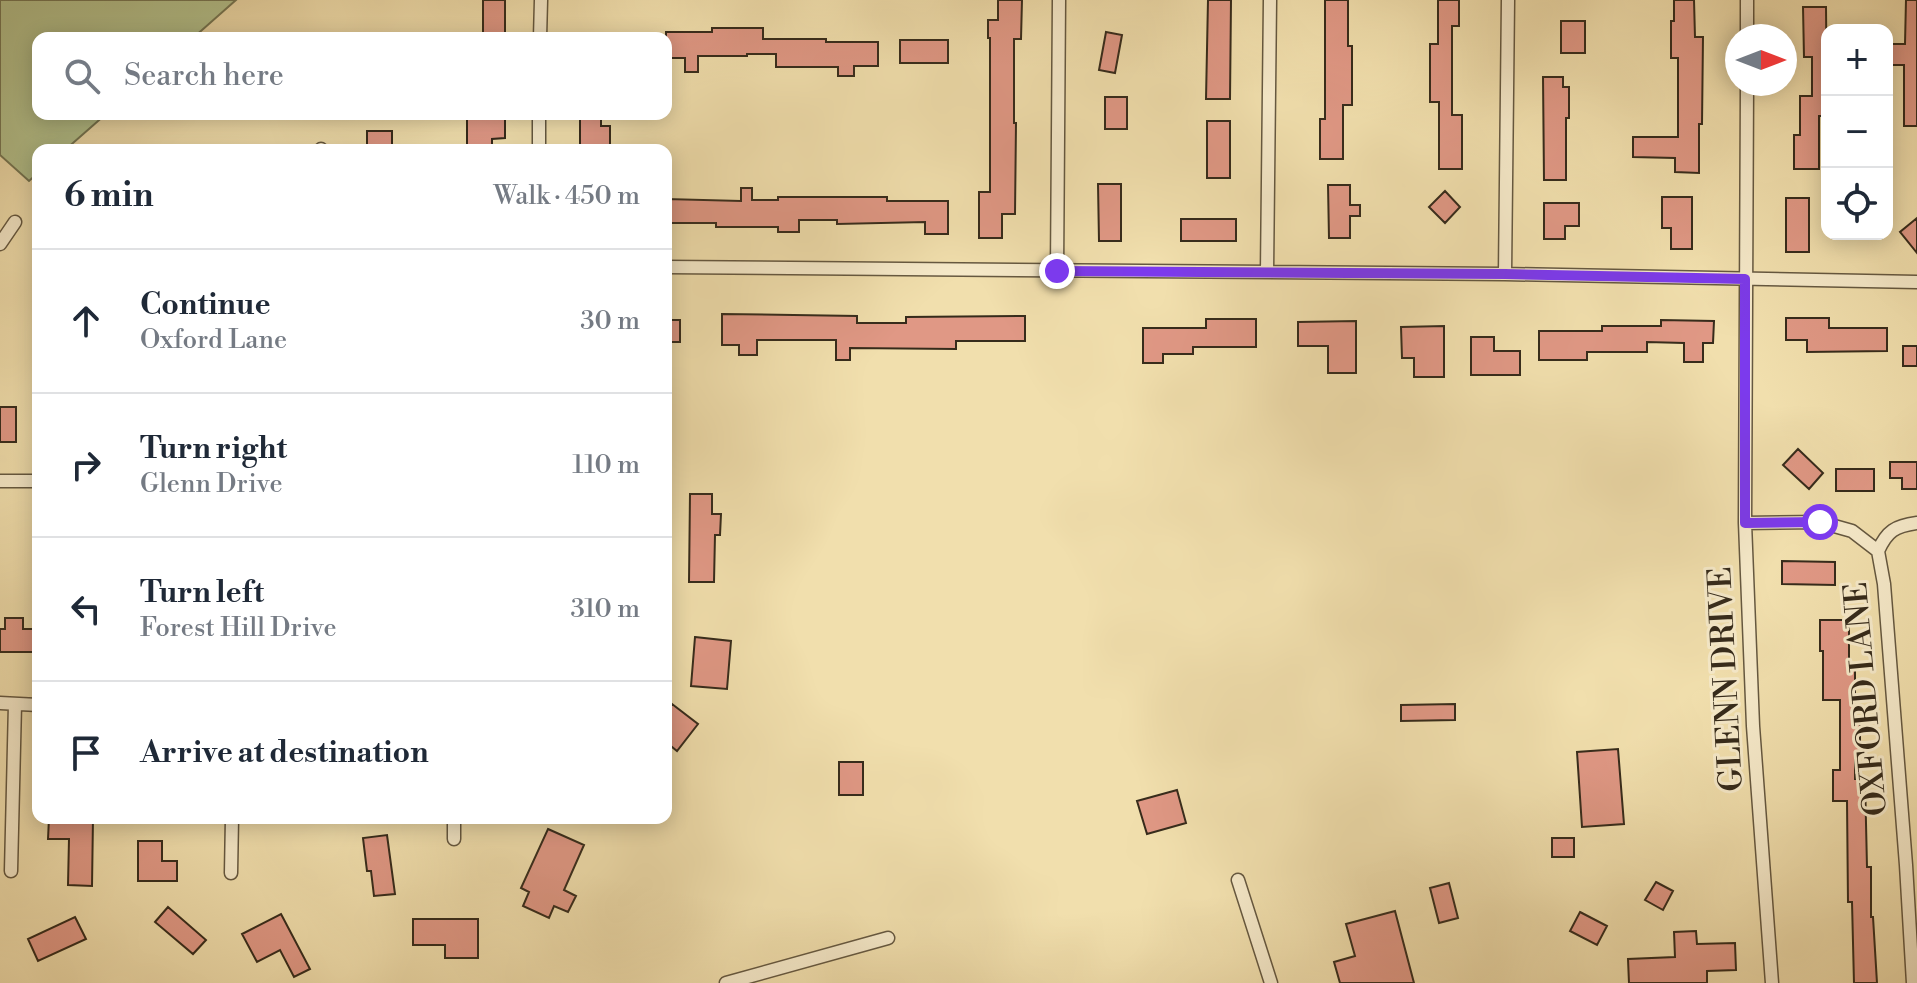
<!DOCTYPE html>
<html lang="en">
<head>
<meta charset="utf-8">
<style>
  :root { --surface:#fff; --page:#f6f6f7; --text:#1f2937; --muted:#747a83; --line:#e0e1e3 }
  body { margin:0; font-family:"Libre Bodoni",serif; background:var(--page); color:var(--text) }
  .controls { position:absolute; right:24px; top:24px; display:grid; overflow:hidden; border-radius:16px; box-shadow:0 4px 20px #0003 }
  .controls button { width:72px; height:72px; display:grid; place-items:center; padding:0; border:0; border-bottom:2px solid var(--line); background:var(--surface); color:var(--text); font:40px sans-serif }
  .compass { position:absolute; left:1725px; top:24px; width:72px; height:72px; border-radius:50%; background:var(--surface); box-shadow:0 4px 20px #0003; rotate:90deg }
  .stop { position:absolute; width:24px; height:24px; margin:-18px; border:6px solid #7c3aed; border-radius:50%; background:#fff }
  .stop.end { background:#7c3aed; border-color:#fff; box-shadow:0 2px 8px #0008 }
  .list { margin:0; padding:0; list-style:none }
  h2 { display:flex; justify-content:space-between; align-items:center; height:104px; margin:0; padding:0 32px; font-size:34px }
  h2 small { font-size:26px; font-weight:400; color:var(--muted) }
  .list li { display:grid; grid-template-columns:52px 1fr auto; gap:24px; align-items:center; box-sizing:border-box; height:144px; padding:0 32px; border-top:2px solid var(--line) }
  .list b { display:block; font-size:30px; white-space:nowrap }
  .list p { margin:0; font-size:26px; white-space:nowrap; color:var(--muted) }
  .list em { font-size:26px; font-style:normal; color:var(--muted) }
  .icon { flex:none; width:44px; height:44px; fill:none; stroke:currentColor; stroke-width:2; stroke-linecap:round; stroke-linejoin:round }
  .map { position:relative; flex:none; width:1917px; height:983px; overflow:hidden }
  .search { position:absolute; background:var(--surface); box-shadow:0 4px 20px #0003; left:32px; top:32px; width:640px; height:88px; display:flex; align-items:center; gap:20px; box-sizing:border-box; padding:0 28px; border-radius:16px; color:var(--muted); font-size:30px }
  .panel { position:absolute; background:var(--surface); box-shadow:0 4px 20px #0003; left:32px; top:144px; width:640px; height:680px; border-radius:16px }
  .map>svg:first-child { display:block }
  .green { fill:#b4c38e; stroke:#757754; stroke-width:2 }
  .building { fill:#e09885; stroke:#362b1b; stroke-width:2 }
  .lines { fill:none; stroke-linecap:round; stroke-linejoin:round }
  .minor-casing { stroke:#655840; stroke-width:15 }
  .minor { stroke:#f6eaca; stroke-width:12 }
  .route { stroke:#7c3aed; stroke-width:10 }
  .labels { text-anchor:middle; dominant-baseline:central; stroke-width:6; stroke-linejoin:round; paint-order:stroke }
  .street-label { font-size:32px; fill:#362b1b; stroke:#f6eaca }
</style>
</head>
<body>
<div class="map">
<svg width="1917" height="983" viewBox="0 0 1917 983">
  <rect width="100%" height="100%" fill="#f1dfad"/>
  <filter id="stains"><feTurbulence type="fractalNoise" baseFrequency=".0025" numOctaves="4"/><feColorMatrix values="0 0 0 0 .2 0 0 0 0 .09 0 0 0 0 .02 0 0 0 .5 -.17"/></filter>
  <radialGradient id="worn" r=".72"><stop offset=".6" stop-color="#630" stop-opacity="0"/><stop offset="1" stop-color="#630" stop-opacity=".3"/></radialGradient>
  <path class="green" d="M0 0H236L193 38H38V114H106L65 150H38V173L29 181 0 155Z"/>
  <path class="building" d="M483 0H505V38H483Z
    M998 0H1022L1021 39H1014V123H1016L1015 214H1002V238H979V192H990V38H988V20H998Z
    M1208 0H1231L1230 99H1206Z
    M1325 0H1348V46H1352V105H1343V159H1320V119H1325Z
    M1438 0H1459V26H1452V115H1462V169H1439V102H1430V44H1438Z
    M1674 0H1694L1695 37H1703L1702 124H1699V173L1675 172V158L1633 157V137H1678V58H1671V21H1674Z
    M1906 0H1917V126H1904V65H1892V44H1905Z
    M1803 7H1826L1827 116H1819V169H1794V135H1800V96H1812V57H1804Z
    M1561 21H1585V53H1561Z
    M712 28H763V39H826V42H878V66H854V76H838V67H776V54H747V56H698V72H685V58H666V32H712Z
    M1106 32 1122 35 1115 73 1099 70Z
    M900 40H948V63H900Z
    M1543 77H1563V87H1569V118H1566V180H1544Z
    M1105 97H1127V129H1105Z
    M580 114H601V126H610V150H580Z
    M505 117V138L492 139V150H467V118Z
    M1207 121H1230V178H1207Z
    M367 131H392V150H367Z
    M1098 184H1121V241H1099Z
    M1328 185H1350V205H1360V216H1350V238H1329Z
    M741 188H752V200H778V197H887V201H948V234H925V222L837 224V220H799V232H778V227H716V223H666V199L741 201Z
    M1445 191 1460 207 1445 223 1429 207Z
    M1662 197H1692V249H1671V228H1662Z
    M1786 198H1809V252H1786Z
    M1544 203H1579V226H1565V239H1544Z
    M1917 218V253L1900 232Z
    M1181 219H1236V241H1181Z
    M722 314 857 316V323H906V317L1025 316V341H956V349L850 348V360H836V340H757V355H739V345H722Z
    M1786 318H1829V328H1887V351L1807 352V340H1786Z
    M1206 319H1256V347H1193V354H1163V363H1143V328H1206Z
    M666 320H680V342H666Z
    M1661 320 1714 321 1713 343H1703V362H1684V343L1647 342V352H1587V360H1539V331H1602V326H1661Z
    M1356 321V373H1328V346H1298V322Z
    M1444 326V377H1414V358H1402L1401 327Z
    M1471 337H1494V351H1520V375H1471Z
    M1903 346H1917V366H1903Z
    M0 407H16V442H0Z
    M1798 449 1823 473 1809 489 1783 465Z
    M1890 462H1917V489H1902V478H1890Z
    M1836 469H1874V491H1836Z
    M690 494H712V514H721L720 535H715L714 582H689Z
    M1782 561 1835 562V585L1782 584Z
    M5 618H23V629H38V652H0V629H5Z
    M1820 620H1849V670H1855V719H1860V753H1855V779H1865L1867 867H1871V917H1873L1877 983H1854L1852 902H1848L1847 801H1833V770H1840V700H1823V651H1820Z
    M695 637 731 641 727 689 691 686Z
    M672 704 698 724 677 751 666 742V712Z
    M1455 704V720L1401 721V705Z
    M1618 749 1624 824 1582 827 1577 752Z
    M839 762H863V795H839Z
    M1177 790 1186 823 1147 834 1137 801Z
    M49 818H93L92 886 68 885 69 839H48Z
    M548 829 584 845 564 890 576 896 568 912 554 906 549 918 523 906 529 892 521 888Z
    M387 835 395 894 374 896 371 871H367L363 838Z
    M1552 838H1574V857H1552Z
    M138 841H162V861H177V881H138Z
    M1656 882 1673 891 1663 910 1645 900Z
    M1449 883 1458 918 1439 923 1430 888Z
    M168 907 206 940 193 954 155 922Z
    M1395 911 1414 983H1340L1334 962 1355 956 1346 924Z
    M1580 912 1607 926 1597 945 1570 931Z
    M281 914 310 969 294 977 280 950 257 962 242 934Z
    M75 917 86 939 38 961 28 939Z
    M413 919H478V958H445V945H413Z
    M1696 931 1697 944 1735 943 1736 970 1707 971V983H1629L1628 959 1675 957 1674 932Z"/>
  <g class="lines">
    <g class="minor-casing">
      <path id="minor" d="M1747 36V0
        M540 38 541 0
        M1747 84 1745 523 1753 726 1772 983
        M321 150V149
        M539 150V114
        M0 244 15 222
        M666 267 1505 274 1917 282
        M1057 271 1059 0
        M1267 272 1270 0
        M1505 274 1508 0
        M0 481H38
        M1745 523 1820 522 1852 531 1878 551 1884 584 1906 865 1913 983
        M1878 551C1887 531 1895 526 1917 523
        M0 703 38 705
        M454 839V818
        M11 871 15 704
        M231 873 232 818
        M1238 880 1271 983
        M726 983 888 938"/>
    </g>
    <use href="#minor" class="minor"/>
  </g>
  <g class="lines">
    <path class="route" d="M1057 271 1505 274 1745 279V523L1820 522"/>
  </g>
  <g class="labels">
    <g class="street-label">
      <text transform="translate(1726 679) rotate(-93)">GLENN DRIVE</text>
      <text transform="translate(1866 699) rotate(-95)">OXFORD LANE</text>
    </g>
  </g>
  <rect width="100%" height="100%" filter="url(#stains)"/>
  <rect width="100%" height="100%" fill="url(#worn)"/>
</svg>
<div class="controls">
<button>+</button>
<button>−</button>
<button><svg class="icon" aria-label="locate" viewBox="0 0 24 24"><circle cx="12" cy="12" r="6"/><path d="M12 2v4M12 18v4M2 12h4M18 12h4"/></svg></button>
</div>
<svg class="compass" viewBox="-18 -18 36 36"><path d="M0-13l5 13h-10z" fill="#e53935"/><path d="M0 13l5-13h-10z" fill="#747a83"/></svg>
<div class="stop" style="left:1820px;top:522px"></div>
<div class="stop end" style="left:1057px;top:271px"></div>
<div class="search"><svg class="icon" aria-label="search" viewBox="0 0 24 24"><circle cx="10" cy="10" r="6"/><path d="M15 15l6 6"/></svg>Search here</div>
<section class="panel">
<h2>6 min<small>Walk · 450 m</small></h2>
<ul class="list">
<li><svg class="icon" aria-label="ahead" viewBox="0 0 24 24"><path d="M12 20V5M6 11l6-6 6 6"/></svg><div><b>Continue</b><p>Oxford Lane</p></div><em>30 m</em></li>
<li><svg class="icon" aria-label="right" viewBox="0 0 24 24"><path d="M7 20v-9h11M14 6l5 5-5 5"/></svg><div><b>Turn right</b><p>Glenn Drive</p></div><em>110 m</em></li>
<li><svg class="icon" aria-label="left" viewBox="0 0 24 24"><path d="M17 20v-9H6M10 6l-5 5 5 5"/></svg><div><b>Turn left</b><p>Forest Hill Drive</p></div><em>310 m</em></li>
<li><svg class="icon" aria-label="arrive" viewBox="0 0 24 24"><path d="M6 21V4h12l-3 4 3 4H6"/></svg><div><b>Arrive at destination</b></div></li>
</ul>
</section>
</div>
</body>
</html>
